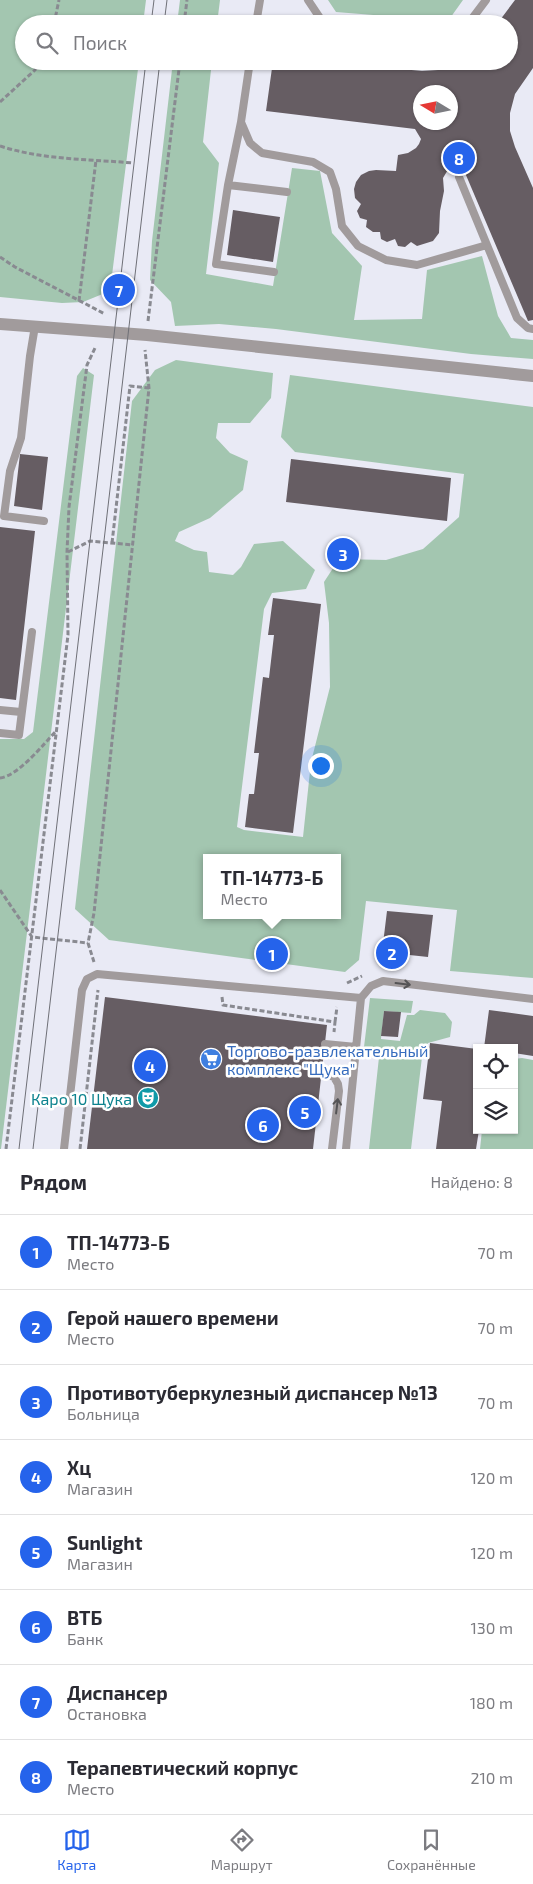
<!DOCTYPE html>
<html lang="ru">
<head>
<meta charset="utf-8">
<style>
  :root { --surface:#fff; --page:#f2f2f3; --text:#2b2b33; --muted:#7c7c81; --line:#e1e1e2; --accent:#2563eb }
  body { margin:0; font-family:"Exo 2",sans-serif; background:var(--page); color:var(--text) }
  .controls { position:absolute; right:15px; bottom:15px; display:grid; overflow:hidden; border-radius:0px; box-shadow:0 1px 4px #0004 }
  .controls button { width:45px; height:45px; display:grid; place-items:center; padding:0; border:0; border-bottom:1px solid var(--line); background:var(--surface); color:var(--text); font:25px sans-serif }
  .compass { position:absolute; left:413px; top:85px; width:45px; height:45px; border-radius:50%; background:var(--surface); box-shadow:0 1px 4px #0004; rotate:280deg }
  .you { position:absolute; left:320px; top:765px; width:18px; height:18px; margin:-12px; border:4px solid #fff; border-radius:50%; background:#1a73e8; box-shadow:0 0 0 8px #1a73e833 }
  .badge { display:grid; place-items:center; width:32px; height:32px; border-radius:50%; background:var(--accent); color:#fff; font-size:16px; font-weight:700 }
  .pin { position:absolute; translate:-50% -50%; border:2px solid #fff; box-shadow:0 1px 5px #0006 }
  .popup { position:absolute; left:203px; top:854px; width:138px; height:65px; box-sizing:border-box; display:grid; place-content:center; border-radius:0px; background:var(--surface); filter:drop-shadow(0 1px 4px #0005); font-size:16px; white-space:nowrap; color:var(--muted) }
  .popup b { font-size:19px; color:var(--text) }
  .popup::after { content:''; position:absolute; left:50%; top:100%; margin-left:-10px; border:10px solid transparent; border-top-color:var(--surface) }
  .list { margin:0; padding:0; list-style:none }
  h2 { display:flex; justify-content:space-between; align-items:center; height:65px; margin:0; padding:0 20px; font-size:21px }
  h2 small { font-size:16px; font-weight:400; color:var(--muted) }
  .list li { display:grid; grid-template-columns:32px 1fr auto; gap:15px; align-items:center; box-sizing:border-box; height:75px; padding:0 20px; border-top:1px solid var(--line) }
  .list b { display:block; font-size:19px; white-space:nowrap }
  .list p { margin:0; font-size:16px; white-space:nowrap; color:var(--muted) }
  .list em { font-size:16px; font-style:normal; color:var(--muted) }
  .icon { flex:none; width:28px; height:28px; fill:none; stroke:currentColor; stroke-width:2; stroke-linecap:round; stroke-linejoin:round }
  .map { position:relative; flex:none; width:533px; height:1149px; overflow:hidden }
  .search { position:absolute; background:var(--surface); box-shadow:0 1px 4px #0004; left:15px; right:15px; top:15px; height:55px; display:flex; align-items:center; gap:12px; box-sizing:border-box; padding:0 18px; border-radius:28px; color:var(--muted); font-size:19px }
  .sheet { height:665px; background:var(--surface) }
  nav { display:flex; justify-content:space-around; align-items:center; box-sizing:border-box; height:70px; border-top:1px solid var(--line); background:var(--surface); font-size:14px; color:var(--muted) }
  nav a { display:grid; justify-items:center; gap:2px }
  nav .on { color:var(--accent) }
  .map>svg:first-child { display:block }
  .green { fill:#a3c6b0; fill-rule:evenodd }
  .building { fill:#665d63; fill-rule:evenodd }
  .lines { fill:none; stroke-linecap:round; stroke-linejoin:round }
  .path { stroke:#898a91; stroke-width:3; stroke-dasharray:5 2.5; stroke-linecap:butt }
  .lane { stroke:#a19b9c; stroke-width:8 }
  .street { stroke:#a19b9c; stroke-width:12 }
  .tram { stroke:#6f7077; stroke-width:1 }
  .oneway { stroke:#555456 }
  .labels { text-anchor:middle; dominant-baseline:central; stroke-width:5; stroke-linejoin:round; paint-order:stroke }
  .shop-label { font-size:16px; fill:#366cbe; stroke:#fff; text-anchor:start }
  .culture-label { font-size:16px; fill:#0d838f; stroke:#fff; text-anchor:end }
</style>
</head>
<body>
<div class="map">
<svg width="533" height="1149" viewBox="0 0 533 1149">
  <rect width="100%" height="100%" fill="#e9eaf5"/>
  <path class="green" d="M0 0H146L143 24H24V61H139L110 291 83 302 62 303 0 297Z
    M180 0H220L217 24H177Z
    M328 0H463L448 21 336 12Z
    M173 61H212L203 142 219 163 206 274 273 286 292 168 320 171 332 233 362 266 354 320 422 319 427 270 482 256 498 316 511 338 533 340V359L471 354 276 329 219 324 175 326 171 302 150 280 152 241Z
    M176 360 273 373 271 398 250 423H218L216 438 230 453 248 461 243 490 210 518 179 532 175 541 194 550 207 552 209 572 233 575 241 567 254 544 283 541 315 570 306 589 272 593 264 609 237 827 244 830 303 837 311 762 330 687 329 623 324 582 339 559 386 560 423 549 459 517 464 474 295 452 281 437 290 375 533 407V978L450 971 457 910 366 901 359 960 345 972 109 940 75 909 132 401 155 370ZM207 858H337V915H207Z
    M83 368 94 375 1 1149H0V739H24L33 732 77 376Z
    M370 998 413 1001 411 1013 384 1011 381 1039 400 1041 407 1015H414L420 1010 445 1013 452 1022 450 1037 428 1043 422 1057 411 1149H369L380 1048 364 1047Z
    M522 1058 533 1060V1149H480L482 1130H514V1059Z"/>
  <path class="building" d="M515 0H533V68L515 94 510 113V131L515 147 533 188V320L528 321 460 161 453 164 449 168 443 178 444 191 440 211 439 233 433 241 417 246 411 242 405 247 398 246 395 239 387 242 381 239 380 232H373L366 227 367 220 360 218 357 211 361 204 355 198 354 189 356 182 361 175 369 171 376 170 396 171 398 155 408 153 416 148 419 144 421 139 415 129 266 111 273 61H318L422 71 454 69 466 61H509V24H497ZM420 92H450V122H420Z
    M233 210 280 217 273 262 227 255Z
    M20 454 48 457 42 510 14 506Z
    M291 459 451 478 447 521 286 502Z
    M0 527 35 531 16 700 0 698Z
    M273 598 321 604 293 833 245 827 249 794H254L259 753H254L263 677 269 678 274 635H268Z
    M387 911 433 915 428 957 382 952Z
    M265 944 283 947 279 964 262 961Z
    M105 997 327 1025 313 1149H87Z
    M489 1010 533 1016V1056L514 1053V1048H484Z
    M384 1011 401 1012 398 1037 381 1036Z
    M430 1043 477 1049V1130H479L476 1149H436L442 1101 423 1099Z"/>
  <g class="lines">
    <path class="path" d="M54 24 59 0
      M184 24 187 0
      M0 102 35 70 40 61
      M0 146C43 160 88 159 133 163
      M0 257 15 267 105 314
      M79 301 96 160
      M148 321 180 61
      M112 543 130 386 149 388
      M68 552 90 541 133 545
      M0 778C18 776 43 745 56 731
      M0 890 32 937 88 943
      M94 962 88 943 94 913 149 388 145 350
      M347 983 362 976
      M222 997 223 1005 335 1022 334 1032
      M335 1022 337 1007
      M6 1149 68 635 67 552 69 507 87 365 96 346
      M80 1149 98 990"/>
    <path class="lane" d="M308 0 324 24
      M256 24 260 0
      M468 24 486 0
      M250 61 241 122 250 143 262 153 313 162 330 172 336 189 342 226 358 246 386 260 417 265 487 245
      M241 122 228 185 216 264 274 272
      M459 177 517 318 528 328 533 329
      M228 185 287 192
      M35 326 30 356 21 438 10 471 4 516 44 521
      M0 710 21 712
      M0 733 19 735 32 632
      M325 1044 356 1047
      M322 1073 334 1077 338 1084 339 1091 332 1149
      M64 1149 82 990 87 979 97 974 361 998
      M346 1149 361 998 371 986 383 981 533 999"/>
    <path class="street" d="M0 324 147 335 533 376"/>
    <path class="tram" d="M151 24 154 0
      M164 24 167 0
      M19 1149 146 61
      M33 1149 160 61"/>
  </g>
  <defs><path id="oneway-shaft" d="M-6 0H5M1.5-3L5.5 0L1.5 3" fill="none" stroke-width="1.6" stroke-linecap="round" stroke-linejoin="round" transform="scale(1.25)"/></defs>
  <g class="oneway">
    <use href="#oneway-shaft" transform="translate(403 984) rotate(7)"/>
    <use href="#oneway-shaft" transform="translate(337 1106) rotate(-83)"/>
  </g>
  <defs>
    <g id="supermarket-disc" transform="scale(1.125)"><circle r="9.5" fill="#3f7fe0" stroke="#fff"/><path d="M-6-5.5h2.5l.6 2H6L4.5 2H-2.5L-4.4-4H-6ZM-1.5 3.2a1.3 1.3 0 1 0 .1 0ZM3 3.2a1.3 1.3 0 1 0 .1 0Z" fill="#fff"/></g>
    <g id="theatre-disc" transform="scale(1.125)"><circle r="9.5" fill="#0f9aa8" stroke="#fff"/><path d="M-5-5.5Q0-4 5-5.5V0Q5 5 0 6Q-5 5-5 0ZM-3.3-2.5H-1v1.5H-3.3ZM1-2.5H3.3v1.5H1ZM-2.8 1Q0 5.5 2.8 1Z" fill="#fff"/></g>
  </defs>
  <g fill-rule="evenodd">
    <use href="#supermarket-disc" x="211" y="1059"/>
    <use href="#theatre-disc" x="148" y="1098"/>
  </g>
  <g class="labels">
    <g class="shop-label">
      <text x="227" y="1050">Торгово-развлекательный<tspan x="227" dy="18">комплекс "Щука"</tspan></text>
    </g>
    <g class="culture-label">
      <text x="132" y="1098">Каро 10 Щука</text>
    </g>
  </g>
</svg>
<div class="controls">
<button><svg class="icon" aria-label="locate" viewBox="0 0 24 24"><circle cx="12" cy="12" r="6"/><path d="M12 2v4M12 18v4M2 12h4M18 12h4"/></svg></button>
<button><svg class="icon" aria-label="layers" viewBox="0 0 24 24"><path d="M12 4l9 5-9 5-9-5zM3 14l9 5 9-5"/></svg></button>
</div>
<svg class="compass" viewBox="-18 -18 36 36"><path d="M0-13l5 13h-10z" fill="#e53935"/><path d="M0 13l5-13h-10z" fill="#7c7c81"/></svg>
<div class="you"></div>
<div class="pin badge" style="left:272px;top:954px">1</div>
<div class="popup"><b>ТП-14773-Б</b>Место</div>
<div class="pin badge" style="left:392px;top:953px">2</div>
<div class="pin badge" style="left:343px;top:554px">3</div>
<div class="pin badge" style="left:150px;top:1066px">4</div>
<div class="pin badge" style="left:305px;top:1112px">5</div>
<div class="pin badge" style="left:263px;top:1125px">6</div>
<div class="pin badge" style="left:119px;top:290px">7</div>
<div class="pin badge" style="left:459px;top:158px">8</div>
<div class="search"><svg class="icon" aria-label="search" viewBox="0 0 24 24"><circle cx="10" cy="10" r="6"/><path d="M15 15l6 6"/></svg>Поиск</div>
</div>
<section class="sheet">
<h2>Рядом<small>Найдено: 8</small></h2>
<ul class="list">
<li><span class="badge">1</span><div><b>ТП-14773-Б</b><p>Место</p></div><em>70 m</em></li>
<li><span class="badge">2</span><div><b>Герой нашего времени</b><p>Место</p></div><em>70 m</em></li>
<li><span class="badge">3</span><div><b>Противотуберкулезный диспансер №13</b><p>Больница</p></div><em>70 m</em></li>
<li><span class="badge">4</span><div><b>Хц</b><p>Магазин</p></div><em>120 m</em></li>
<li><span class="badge">5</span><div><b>Sunlight</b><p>Магазин</p></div><em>120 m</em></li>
<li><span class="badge">6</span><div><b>ВТБ</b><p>Банк</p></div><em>130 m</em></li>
<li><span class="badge">7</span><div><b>Диспансер</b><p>Остановка</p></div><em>180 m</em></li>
<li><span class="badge">8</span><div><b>Терапевтический корпус</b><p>Место</p></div><em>210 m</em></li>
</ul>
</section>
<nav>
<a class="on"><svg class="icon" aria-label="map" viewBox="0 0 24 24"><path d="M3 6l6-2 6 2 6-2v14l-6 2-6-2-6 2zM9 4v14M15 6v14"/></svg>Карта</a>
<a><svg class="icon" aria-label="directions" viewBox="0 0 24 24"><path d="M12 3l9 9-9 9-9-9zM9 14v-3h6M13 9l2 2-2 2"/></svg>Маршрут</a>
<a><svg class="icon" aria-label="saved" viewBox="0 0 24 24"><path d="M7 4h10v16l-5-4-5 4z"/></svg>Сохранённые</a>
</nav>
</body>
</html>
